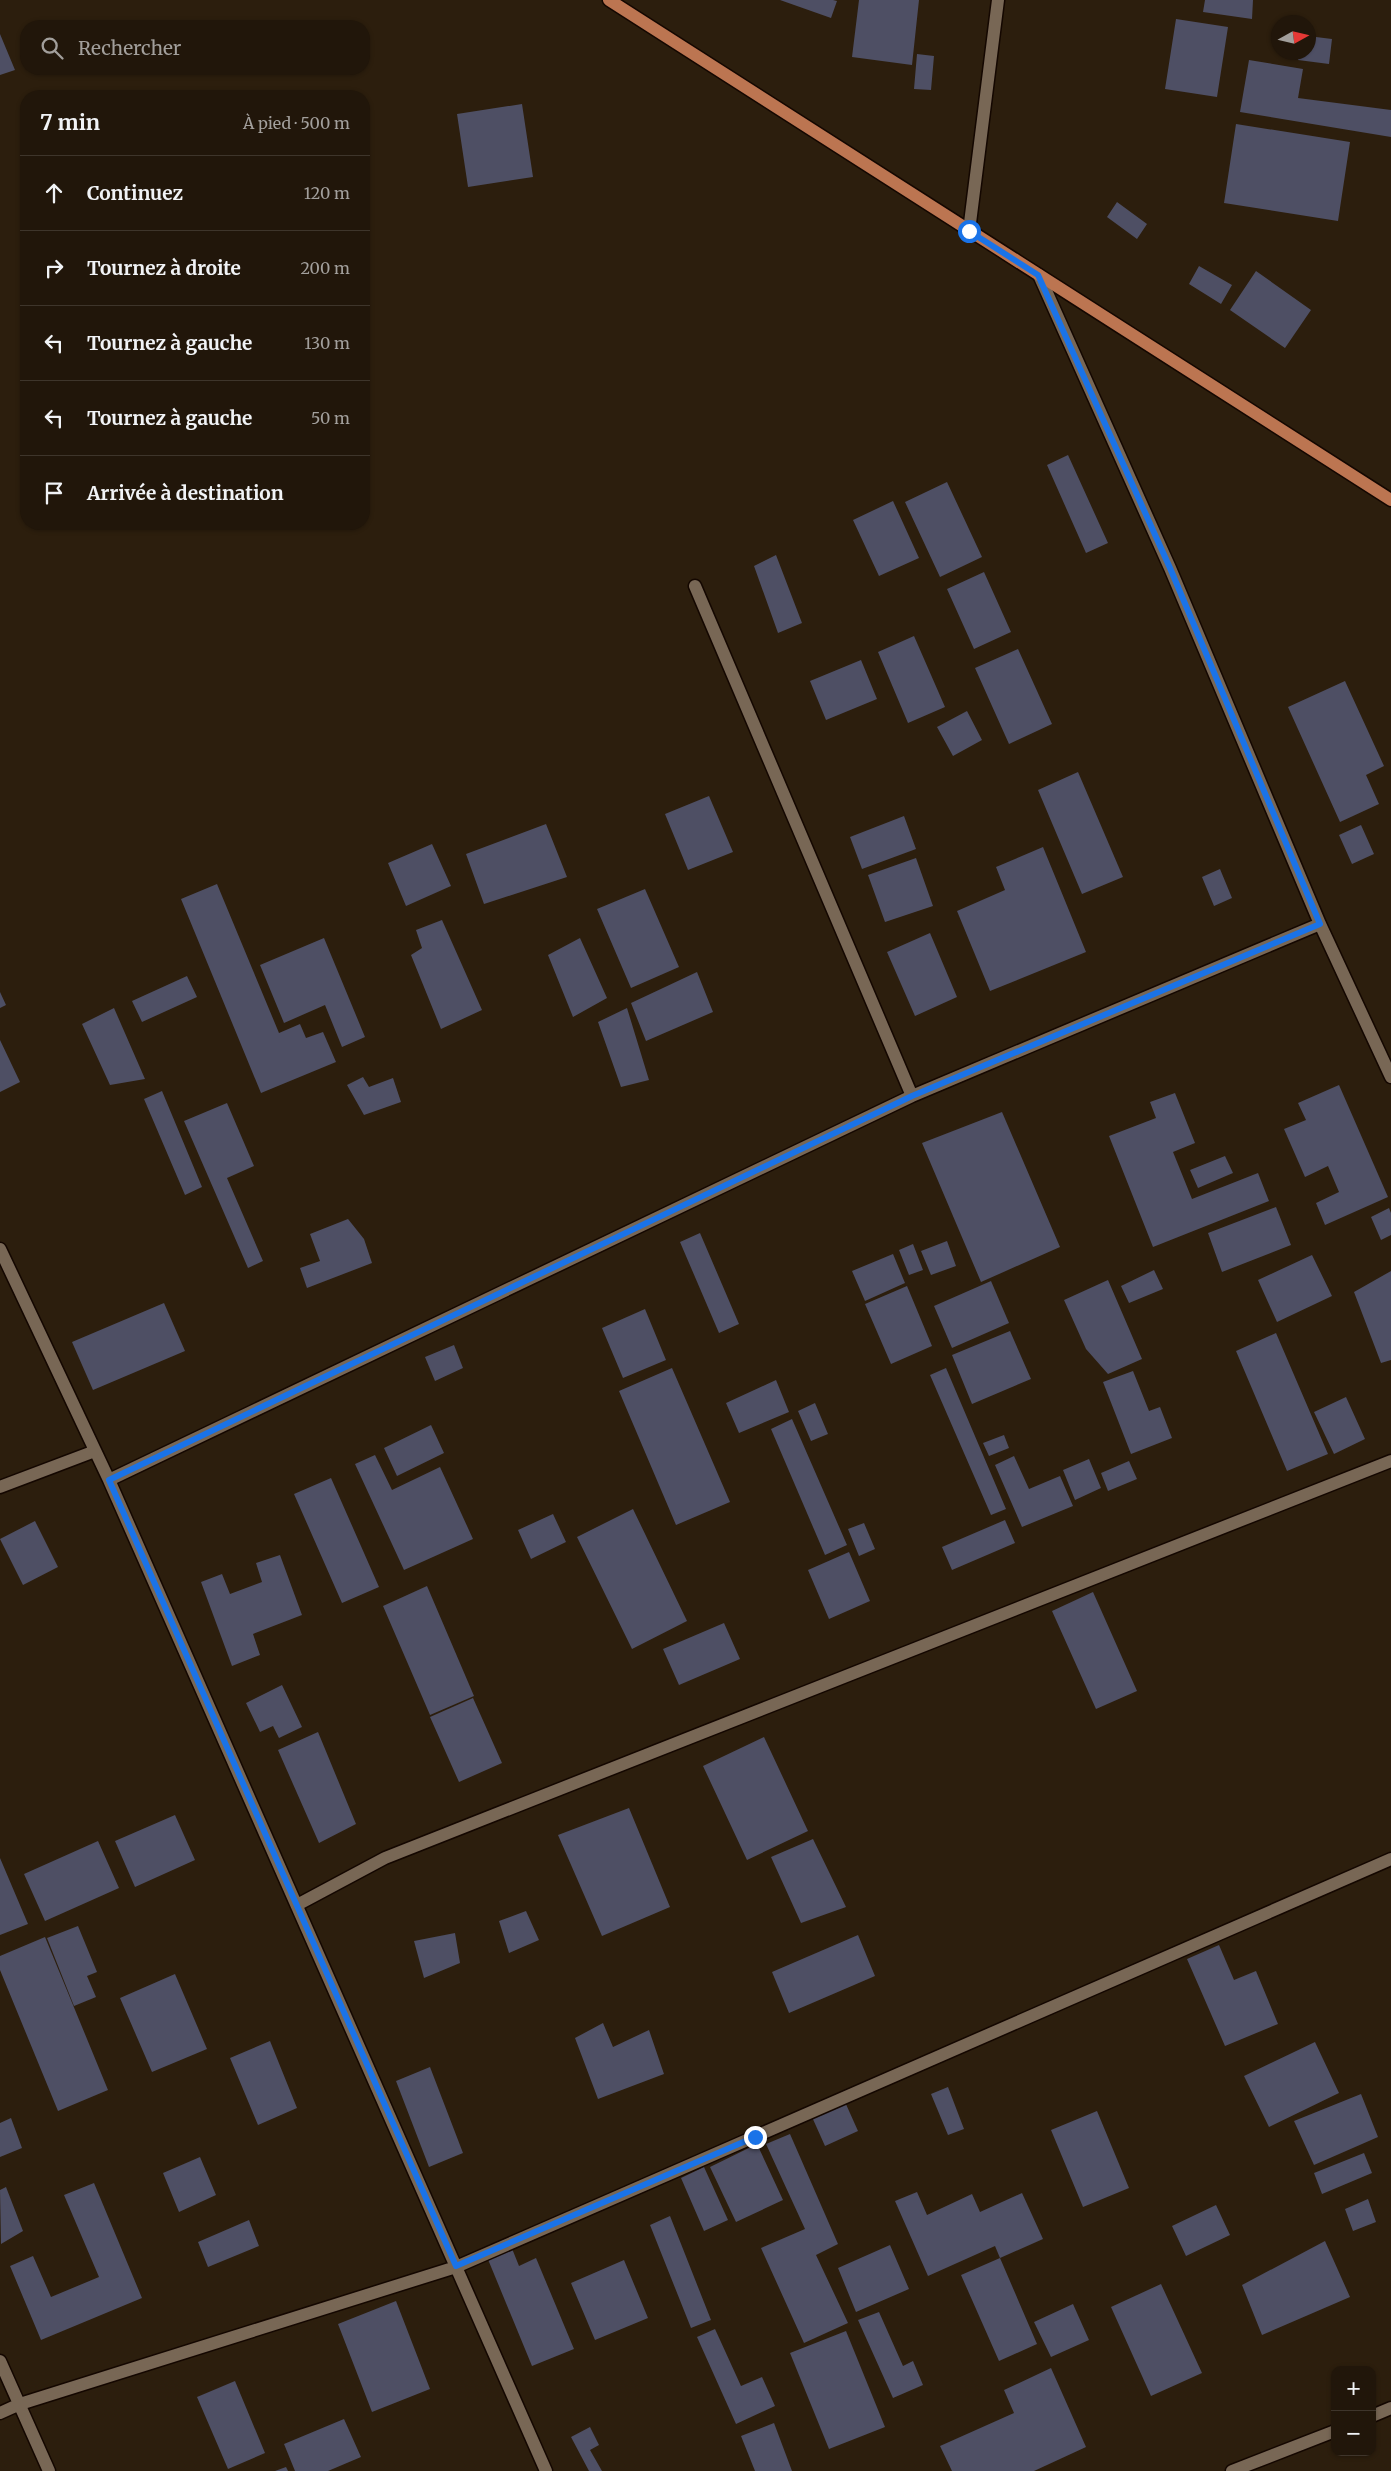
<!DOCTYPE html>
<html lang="fr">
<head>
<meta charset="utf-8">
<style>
  :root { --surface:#21160a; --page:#2d2318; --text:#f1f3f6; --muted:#a29f9c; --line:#3e352b }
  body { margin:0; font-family:Merriweather,serif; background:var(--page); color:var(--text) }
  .controls { position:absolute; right:15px; bottom:15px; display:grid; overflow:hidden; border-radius:10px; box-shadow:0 1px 4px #0004 }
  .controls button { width:45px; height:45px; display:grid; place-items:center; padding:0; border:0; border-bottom:1px solid var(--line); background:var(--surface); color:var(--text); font:25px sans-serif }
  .compass { position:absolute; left:1271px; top:15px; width:45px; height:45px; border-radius:50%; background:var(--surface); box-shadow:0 1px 4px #0004; rotate:82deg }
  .stop { position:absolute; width:15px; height:15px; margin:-11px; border:4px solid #1a73e8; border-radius:50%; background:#fff }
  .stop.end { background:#1a73e8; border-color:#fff; box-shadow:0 1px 5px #0008 }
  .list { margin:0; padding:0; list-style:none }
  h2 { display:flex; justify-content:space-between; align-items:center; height:65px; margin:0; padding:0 20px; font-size:21px }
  h2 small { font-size:16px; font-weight:400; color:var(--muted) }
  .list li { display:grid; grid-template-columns:32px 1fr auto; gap:15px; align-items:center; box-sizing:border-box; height:75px; padding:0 20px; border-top:1px solid var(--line) }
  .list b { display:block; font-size:19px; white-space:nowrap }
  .list em { font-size:16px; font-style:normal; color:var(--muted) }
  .icon { flex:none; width:28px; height:28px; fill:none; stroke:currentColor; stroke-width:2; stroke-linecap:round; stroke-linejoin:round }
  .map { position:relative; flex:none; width:1391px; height:2471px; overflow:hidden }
  .search { position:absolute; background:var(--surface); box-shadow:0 1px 4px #0004; left:20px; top:20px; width:350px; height:55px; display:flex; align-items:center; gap:12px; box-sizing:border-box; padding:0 18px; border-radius:20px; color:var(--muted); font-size:19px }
  .panel { position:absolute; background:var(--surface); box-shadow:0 1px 4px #0004; left:20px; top:90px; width:350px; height:440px; border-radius:20px }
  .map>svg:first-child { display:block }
  .building { fill:#4e4f64 }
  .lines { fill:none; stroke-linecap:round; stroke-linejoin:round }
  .street-casing { stroke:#140700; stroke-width:15 }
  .primary-casing { stroke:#140700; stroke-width:15 }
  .street { stroke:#786755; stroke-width:12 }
  .primary { stroke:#bc7551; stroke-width:12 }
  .route { stroke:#1a73e8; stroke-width:6 }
</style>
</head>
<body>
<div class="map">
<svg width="1391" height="2471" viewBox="0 0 1391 2471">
  <rect width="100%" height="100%" fill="#2c1e0d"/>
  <path class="building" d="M780 0H833L837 1 831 18Z
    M859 0H919L912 65 852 57Z
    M1205 0H1253L1252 19 1203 12Z
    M1176 19 1228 27 1217 97 1165 89Z
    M0 34 15 70 0 75Z
    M1308 36 1332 39 1329 64 1298 60 1299 52H1308Z
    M917 54 934 56 931 90 914 89Z
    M1249 60 1303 69 1298 98 1391 110V137L1240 112Z
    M522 104 533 177 468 187 457 114Z
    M1236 124 1350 142 1338 221 1224 203Z
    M1117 202 1147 224 1137 239 1107 217Z
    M1199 266 1232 285 1221 304 1189 284Z
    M1256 271 1311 310 1285 348 1230 310Z
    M1068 455 1108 543 1086 553 1047 465Z
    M947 482 982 557 940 577 905 502Z
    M893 501 919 558 879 576 853 520Z
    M776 555 802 623 778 633 754 566Z
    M984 572 1011 632 974 649 947 589Z
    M914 636 945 707 908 723 878 652Z
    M1018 649 1052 724 1009 744 975 668Z
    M861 660 877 699 826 720 810 681Z
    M1345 681 1384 766 1366 775 1379 804 1340 822 1288 707Z
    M967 711 982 740 953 756 937 727Z
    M1078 772 1123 877 1082 894 1038 790Z
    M709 796 733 852 688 870 665 814Z
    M904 816 916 849 862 869 850 837Z
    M546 824 567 877 484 904 466 854Z
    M1361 825 1374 854 1352 864 1339 835Z
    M432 844 451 886 406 906 388 863Z
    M1043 847 1086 952 990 991 957 911 1005 890 996 867Z
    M916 858 933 906 885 922 868 875Z
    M1220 869 1232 898 1214 906 1202 877Z
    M217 884 279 1033 300 1024 306 1038 323 1032 336 1062 261 1093 181 899Z
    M645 889 679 967 631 988 597 909Z
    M442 920 482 1010 441 1029 411 955 422 948 416 930Z
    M930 933 957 997 915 1016 887 952Z
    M324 938 365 1037 342 1047 325 1005 284 1023 260 965Z
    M580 938 607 998 573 1017 548 955Z
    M697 972 713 1012 646 1041 631 1003Z
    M187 976 197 997 142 1022 132 1001Z
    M0 992 6 1005 0 1008Z
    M114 1008 145 1079 110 1085 82 1024Z
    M627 1008 649 1080 621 1087 598 1022Z
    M0 1040 20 1082 0 1092Z
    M363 1077 369 1087 393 1078 401 1102 364 1115 347 1085Z
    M1339 1085 1388 1197 1325 1225 1316 1203 1339 1192 1328 1166 1305 1177 1284 1129 1306 1120 1298 1103Z
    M162 1091 202 1187 185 1195 144 1099Z
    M1175 1093 1195 1143 1173 1152 1192 1199 1258 1173 1269 1201 1153 1247 1109 1136 1156 1118 1150 1102Z
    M227 1103 254 1166 227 1178 263 1261 248 1268 184 1121Z
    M1002 1112 1060 1247 981 1282 922 1143Z
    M1225 1156 1233 1173 1198 1188 1190 1170Z
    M1276 1207 1291 1245 1222 1272 1208 1233Z
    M1389 1208 1391 1213V1235L1381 1240 1371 1217Z
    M348 1219 364 1239 372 1263 307 1288 300 1268 320 1261 310 1234Z
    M700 1233 739 1324 719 1333 680 1242Z
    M947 1241 956 1266 931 1275 921 1251Z
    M913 1244 923 1270 909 1275 899 1250Z
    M893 1254 905 1283 865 1301 852 1271Z
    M1312 1255 1332 1296 1277 1322 1258 1280Z
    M1154 1270 1163 1289 1129 1303 1121 1286Z
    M1391 1271V1360L1381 1363 1354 1292Z
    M1108 1280 1142 1359 1108 1374 1086 1349 1064 1300Z
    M991 1281 1009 1323 952 1348 934 1306Z
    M907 1286 932 1346 891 1364 865 1304Z
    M164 1303 185 1351 93 1390 72 1342Z
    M645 1309 666 1360 623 1378 602 1328Z
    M1010 1331 1031 1379 972 1404 952 1355Z
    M1276 1333 1328 1454 1287 1471 1236 1351Z
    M454 1345 463 1368 435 1381 425 1357Z
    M672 1368 730 1502 676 1525 619 1391Z
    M946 1368 1006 1509 991 1515 930 1375Z
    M1133 1371 1149 1411 1160 1407 1172 1438 1131 1454 1103 1382Z
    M776 1380 789 1412 739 1433 726 1403Z
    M1346 1397 1365 1439 1334 1454 1314 1412Z
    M815 1403 828 1434 811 1441 798 1411Z
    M792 1419 847 1545 825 1555 771 1429Z
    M431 1425 444 1453 397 1476 384 1448Z
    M1004 1435 1009 1448 989 1456 983 1443Z
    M375 1455 392 1490 440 1467 473 1539 404 1570 355 1464Z
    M1014 1456 1029 1489 1060 1476 1073 1506 1022 1527 995 1465Z
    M1089 1459 1101 1488 1075 1500 1063 1470Z
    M1129 1461 1137 1479 1108 1491 1101 1473Z
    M331 1478 379 1587 342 1603 294 1494Z
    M633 1509 687 1621 632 1649 577 1537Z
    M553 1514 566 1542 531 1559 518 1530Z
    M1005 1520 1015 1543 952 1570 942 1547Z
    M35 1521 58 1567 23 1585 0 1539Z
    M864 1523 875 1549 859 1556 848 1529Z
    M849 1552 870 1601 829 1619 808 1570Z
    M280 1555 302 1615 253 1634 260 1655 232 1666 201 1582 222 1574 230 1594 262 1582 256 1563Z
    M427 1586 474 1696 430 1715 383 1606Z
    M1093 1592 1137 1691 1096 1709 1052 1611Z
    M724 1623 740 1659 679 1685 663 1649Z
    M282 1685 302 1727 279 1738 273 1726 260 1732 246 1703Z
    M473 1698 502 1763 459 1782 430 1717Z
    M318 1732 356 1824 319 1843 278 1750Z
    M764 1737 808 1831 747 1860 703 1766Z
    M629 1808 670 1907 602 1936 558 1835Z
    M175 1815 195 1860 135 1887 115 1841Z
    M813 1839 846 1907 801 1923 771 1857Z
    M98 1841 119 1888 45 1921 24 1874Z
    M0 1858 28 1924 0 1935Z
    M526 1911 539 1940 509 1953 499 1921Z
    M78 1926 97 1972 87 1976 96 1997 74 2006 47 1938Z
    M455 1933 460 1963 424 1978 414 1941Z
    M858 1935 875 1976 789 2013 772 1972Z
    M45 1937 108 2090 58 2111 0 1970V1956Z
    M1219 1945 1234 1980 1256 1971 1278 2024 1225 2046 1187 1959Z
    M175 1974 207 2049 152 2072 120 1998Z
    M603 2023 613 2047 649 2030 664 2074 598 2099 575 2038Z
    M270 2041 297 2108 258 2125 230 2058Z
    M1315 2042 1339 2093 1269 2127 1244 2076Z
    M430 2067 463 2153 429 2167 396 2081Z
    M948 2087 964 2129 948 2135 931 2094Z
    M1361 2094 1378 2137 1314 2165 1294 2121Z
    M845 2102 858 2131 825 2146 812 2117Z
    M1097 2111 1129 2188 1083 2207 1051 2130Z
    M11 2118 22 2148 0 2157V2123Z
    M790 2134 838 2244 816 2255 848 2323 804 2343 761 2248 805 2229 766 2144Z
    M757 2144 783 2200 736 2222 710 2167Z
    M1364 2153 1372 2173 1322 2194 1314 2173Z
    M200 2157 216 2195 179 2212 163 2173Z
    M704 2167 728 2220 704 2231 681 2178Z
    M94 2183 142 2298 41 2340 10 2266 33 2256 51 2297 99 2277 64 2195Z
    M6 2187 23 2231 1 2244 0 2190Z
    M917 2192 927 2215 972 2194 980 2212 1022 2193 1043 2239 1000 2258 995 2246 928 2276 895 2201Z
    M1368 2199 1376 2222 1353 2231 1345 2209Z
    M1216 2205 1230 2235 1186 2256 1172 2226Z
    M670 2216 711 2320 691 2328 650 2225Z
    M249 2220 259 2246 208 2267 198 2242Z
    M1325 2241 1350 2297 1262 2335 1242 2285Z
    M890 2245 909 2289 856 2312 838 2268Z
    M511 2246 519 2266 536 2258 574 2349 532 2366 487 2257Z
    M1000 2258 1037 2344 999 2361 961 2275Z
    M624 2260 648 2318 595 2340 571 2283Z
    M1161 2284 1202 2373 1151 2396 1111 2307Z
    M396 2301 430 2389 372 2412 338 2324Z
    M1073 2304 1089 2340 1051 2357 1034 2322Z
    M879 2312 903 2366 913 2361 923 2385 893 2398 858 2320Z
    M715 2329 741 2386 762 2377 775 2406 736 2424 697 2337Z
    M846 2331 885 2427 829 2449 790 2353Z
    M1051 2368 1086 2447 1034 2471H952L940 2446 1014 2413 1004 2390Z
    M235 2381 265 2453 228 2469 197 2397Z
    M344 2419 361 2457 328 2471H295L284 2444Z
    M774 2423 792 2471H755L741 2436Z
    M590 2427 599 2445 590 2450 602 2471H589L571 2437Z
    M286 2467 288 2471H275Z"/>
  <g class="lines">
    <g class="street-casing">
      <path id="street" d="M969 231 998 0
        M1039 275 1170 568 1320 924 1391 1077
        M695 586 912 1096
        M0 1249 109 1480 546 2471
        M109 1480 912 1096 1320 924
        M0 1487 95 1451
        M297 1905 385 1858 1391 1461
        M0 2361 49 2471
        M0 2413 20 2404 456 2267 1391 1859
        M1372 2416 1391 2408
        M1232 2471 1335 2431"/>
    </g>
    <g class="primary-casing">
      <path id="primary" d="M609 0 1391 500"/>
    </g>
    <use href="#street" class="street"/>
    <use href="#primary" class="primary"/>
  </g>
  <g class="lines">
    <path class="route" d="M755 2137 456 2266 109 1480 912 1096 1320 924 1170 568 1038 275 969 231"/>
  </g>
</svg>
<div class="controls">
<button>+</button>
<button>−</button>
</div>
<svg class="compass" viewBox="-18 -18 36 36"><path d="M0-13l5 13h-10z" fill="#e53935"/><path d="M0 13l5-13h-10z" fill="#a29f9c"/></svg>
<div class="stop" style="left:969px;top:231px"></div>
<div class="stop end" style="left:755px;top:2137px"></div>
<div class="search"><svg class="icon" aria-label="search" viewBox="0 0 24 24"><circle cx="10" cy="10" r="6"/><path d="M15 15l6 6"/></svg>Rechercher</div>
<section class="panel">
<h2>7 min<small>À pied · 500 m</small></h2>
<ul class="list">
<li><svg class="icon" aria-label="ahead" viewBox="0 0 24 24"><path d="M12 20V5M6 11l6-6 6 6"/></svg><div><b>Continuez</b></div><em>120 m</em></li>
<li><svg class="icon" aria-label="right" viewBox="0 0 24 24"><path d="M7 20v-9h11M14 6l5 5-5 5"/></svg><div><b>Tournez à droite</b></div><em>200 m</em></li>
<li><svg class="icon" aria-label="left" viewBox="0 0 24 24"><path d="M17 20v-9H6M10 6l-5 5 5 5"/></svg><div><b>Tournez à gauche</b></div><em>130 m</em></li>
<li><svg class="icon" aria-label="left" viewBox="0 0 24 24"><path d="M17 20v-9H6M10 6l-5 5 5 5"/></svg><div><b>Tournez à gauche</b></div><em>50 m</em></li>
<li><svg class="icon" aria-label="arrive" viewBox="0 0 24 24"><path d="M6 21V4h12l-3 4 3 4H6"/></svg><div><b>Arrivée à destination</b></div></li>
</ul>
</section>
</div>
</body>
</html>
